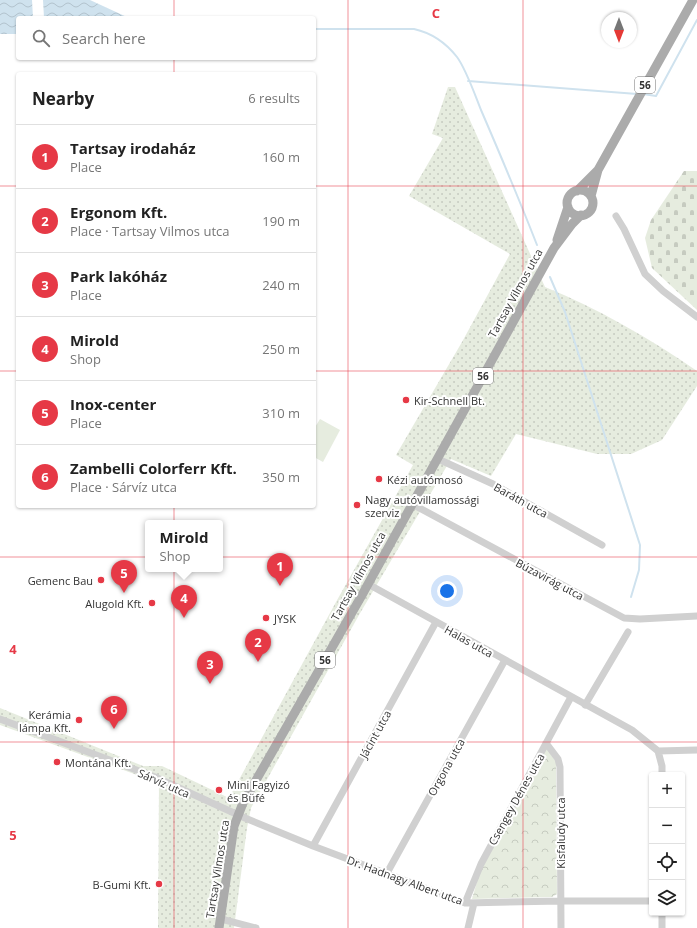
<!DOCTYPE html>
<html lang="en">
<head>
<meta charset="utf-8">
<style>
  :root { --surface:#fff; --page:#f6f6f6; --text:#222; --muted:#767676; --line:#e0e0e0; --accent:#e63946 }
  body { margin:0; font-family:"Open Sans",sans-serif; background:var(--page); color:var(--text) }
  .controls { position:absolute; right:12px; bottom:12px; display:grid; overflow:hidden; border-radius:4px; box-shadow:0 1px 3px #0004 }
  .controls button { width:36px; height:36px; display:grid; place-items:center; padding:0; border:0; border-bottom:1px solid var(--line); background:var(--surface); color:var(--text); font:20px sans-serif }
  .compass { position:absolute; left:601px; top:12px; width:36px; height:36px; border-radius:50%; background:var(--surface); box-shadow:0 1px 3px #0004; rotate:180deg }
  .you { position:absolute; left:447px; top:591px; width:14px; height:14px; margin:-10px; border:3px solid #fff; border-radius:50%; background:#1a73e8; box-shadow:0 0 0 6px #1a73e833 }
  .badge { display:grid; place-items:center; width:26px; height:26px; border-radius:50%; background:var(--accent); color:#fff; font-size:13px; font-weight:700 }
  .pin { position:absolute; translate:-50% -33px; filter:drop-shadow(0 1px 2px #0008) }
  .pin::after { content:''; position:absolute; top:21px; width:14px; height:12px; background:inherit; clip-path:polygon(0 0,100% 0,50% 100%) }
  .popup { position:absolute; left:145px; top:520px; width:78px; height:52px; box-sizing:border-box; display:grid; place-content:center; border-radius:4px; background:var(--surface); filter:drop-shadow(0 1px 3px #0005); font-size:13px; white-space:nowrap; color:var(--muted) }
  .popup b { font-size:15px; color:var(--text) }
  .popup::after { content:''; position:absolute; left:50%; top:100%; margin-left:-8px; border:8px solid transparent; border-top-color:var(--surface) }
  .list { margin:0; padding:0; list-style:none }
  h2 { display:flex; justify-content:space-between; align-items:center; height:52px; margin:0; padding:0 16px; font-size:17px }
  h2 small { font-size:13px; font-weight:400; color:var(--muted) }
  .list li { display:grid; grid-template-columns:26px 1fr auto; gap:12px; align-items:center; box-sizing:border-box; height:64px; padding:0 16px; border-top:1px solid var(--line) }
  .list b { display:block; font-size:15px; white-space:nowrap }
  .list p { margin:0; font-size:13px; white-space:nowrap; color:var(--muted) }
  .list em { font-size:13px; font-style:normal; color:var(--muted) }
  .icon { flex:none; width:22px; height:22px; fill:none; stroke:currentColor; stroke-width:2; stroke-linecap:round; stroke-linejoin:round }
  .map { position:relative; flex:none; width:697px; height:928px; overflow:hidden }
  .search { position:absolute; background:var(--surface); box-shadow:0 1px 3px #0004; left:16px; top:16px; width:300px; height:44px; display:flex; align-items:center; gap:10px; box-sizing:border-box; padding:0 14px; border-radius:4px; color:var(--muted); font-size:15px }
  .panel { position:absolute; background:var(--surface); box-shadow:0 1px 3px #0004; left:16px; top:72px; width:300px; height:436px; border-radius:4px }
  .map>svg:first-child { display:block }
  .grass { fill:url(#grass-dots) }
  .forest { fill:url(#forest-crowns) }
  .cemetery { fill:url(#cemetery-stones) }
  .pitch { fill:#e6ecdf }
  .water { fill:url(#water-waves) }
  .lines { fill:none; stroke-linecap:round; stroke-linejoin:round }
  .stream { stroke:#cfe2ee; stroke-width:2 }
  .minor { stroke:#d0d0d0; stroke-width:7 }
  .major { stroke:#ababab; stroke-width:9 }
  .grid { fill:none; stroke:#e63946; stroke-width:1; stroke-opacity:0.55 }
  .poi-dot { fill:#e63946; stroke:#fff; stroke-width:1.5 }
  .labels { text-anchor:middle; dominant-baseline:central; stroke-width:4; stroke-linejoin:round; paint-order:stroke }
  .shield { fill:#fff; stroke:#707070; stroke-width:1 }
  .shield-label { font-size:10px; font-weight:bold; fill:#333 }
  .street-label { font-size:11px; fill:#333; stroke:#fff }
  .poi-label { font-size:11px; fill:#333; stroke:#fff; text-anchor:start }
  .grid-label { font-size:13px; text-anchor:middle; font-weight:bold; fill:#e63946; stroke:#fff; stroke-width:4; stroke-linejoin:round; paint-order:stroke }
</style>
</head>
<body>
<div class="map">
<svg width="697" height="928" viewBox="0 0 697 928">
  <defs>
    <pattern id="grass-dots" width="8" height="8" patternUnits="userSpaceOnUse"><rect width="8" height="8" fill="#e6ecdf"/><path d="M2 2h.1M6 6h.1" fill="none" stroke="#c6cbc0" stroke-width="1.8" stroke-linecap="round"/></pattern>
    <pattern id="forest-crowns" width="20" height="18" patternUnits="userSpaceOnUse"><rect width="20" height="18" fill="#e6ecdf"/><path d="M2 6a3 3 0 1 1 6 0M12 15a3 3 0 1 1 6 0" fill="none" stroke="#c6cbc0"/></pattern>
    <pattern id="cemetery-stones" width="16" height="16" patternUnits="userSpaceOnUse"><rect width="16" height="16" fill="#e6ecdf"/><path d="M2 7V4a2 2 0 0 1 4 0v3zM10 15v-3a2 2 0 0 1 4 0v3z" fill="#c6cbc0"/></pattern>
    <pattern id="water-waves" width="16" height="10" patternUnits="userSpaceOnUse"><rect width="16" height="10" fill="#cfe2ee"/><path d="M0 5q4-4 8 0t8 0" fill="none" stroke="#b2c2cd"/></pattern>
  </defs>
  <rect width="100%" height="100%" fill="#fff"/>
  <path class="grass" d="M448 87H455L545 287C599 309 649 338 697 371V386L662 440 631 454H597L516 434 491 476 451 459 359 615 251 808 247 828 234 928H158L159 783 0 725V708L143 766H162L229 798 336 602 413 465 396 455 462 342 510 254 409 196 443 138 432 134Z"/>
  <path class="forest" d="M546 747 556 762 557 894 552 897 472 899 478 878 486 858Z"/>
  <path class="cemetery" d="M684 171H697V310L652 268 645 238 651 220Z"/>
  <path class="pitch" d="M320 419 340 430 323 462 314 457V429Z"/>
  <path class="water" d="M0 0H32L33 18H18V34H0Z
    M43 0H90L129 18H44Z"/>
  <g class="lines">
    <path class="stream" d="M314 29H414C432 33 446 43 457 57 466 69 475 95 481 110 500 154 519 199 537 245
      M468 81 637 94
      M643 94 656 96 697 20
      M550 277 565 312 640 545 639 570 631 597"/>
    <path class="minor" d="M616 216 624 229 645 274 663 291 697 317
      M438 459 493 484 602 545
      M412 504 624 618 640 619 697 616
      M368 584 632 730 658 751 697 750
      M585 705 628 632
      M0 719 155 777 245 818 313 846 465 903 561 901H652
      M546 743 558 759 560 767 561 928
      M658 751 662 766V775
      M313 846 436 622
      M387 873 505 660
      M465 903 481 864 571 697
      M662 913V928
      M221 919 256 928
      M468 928 474 903"/>
    <path class="major" d="M567 203a13 13 0 1 1 26 0a13 13 0 1 1-26 0Z
      M577 191 598 170
      M591 196 598 170 693 0
      M557 240 568 207
      M219 928 234 826 243 803 362 595 554 248 572 224 581 215"/>
  </g>
  <path class="grid" d="M174 0V18M348 0V928M523 0V928M174 58V74M0 186H18M314 186H697M0 371H18M314 371H697M174 506V928M0 557H697M0 742H697"/>
  <g class="poi-dot">
    <circle cx="406" cy="400" r="4"/>
    <circle cx="379" cy="479" r="4"/>
    <circle cx="357" cy="505" r="4"/>
    <circle cx="101" cy="580" r="4"/>
    <circle cx="152" cy="603" r="4"/>
    <circle cx="266" cy="618" r="4"/>
    <circle cx="79" cy="720" r="4"/>
    <circle cx="57" cy="762" r="4"/>
    <circle cx="219" cy="790" r="4"/>
    <circle cx="159" cy="884" r="4"/>
  </g>
  <g class="labels">
    <g class="shield">
      <rect x="635" y="77" width="20" height="16" rx="3"/>
      <rect x="473" y="368" width="20" height="16" rx="3"/>
      <rect x="315" y="652" width="20" height="16" rx="3"/>
    </g>
    <g class="shield-label">
      <text x="645" y="85">56</text>
      <text x="483" y="376">56</text>
      <text x="325" y="660">56</text>
    </g>
    <g class="street-label">
      <text transform="translate(515 293) rotate(-61)">Tartsay Vilmos utca</text>
      <text transform="translate(521 500) rotate(29)">Baráth utca</text>
      <text transform="translate(358 576) rotate(-61)">Tartsay Vilmos utca</text>
      <text transform="translate(550 579) rotate(28)">Búzavirág utca</text>
      <text transform="translate(469 641) rotate(29)">Halas utca</text>
      <text transform="translate(375 734) rotate(-61)">Jácint utca</text>
      <text transform="translate(446 767) rotate(-61)">Orgona utca</text>
      <text transform="translate(164 783) rotate(24)">Sárvíz utca</text>
      <text transform="translate(516 799) rotate(-61)">Csengey Dénes utca</text>
      <text transform="translate(560 833) rotate(-90)">Kisfaludy utca</text>
      <text transform="translate(217 869) rotate(-81)">Tartsay Vilmos utca</text>
      <text transform="translate(405 880) rotate(20)">Dr. Hadnagy Albert utca</text>
    </g>
    <g class="poi-label">
      <text x="414" y="400">Kir-Schnell Bt.</text>
      <text x="387" y="479">Kézi autómosó</text>
      <text x="365" y="499">Nagy autóvillamossági<tspan x="365" dy="13">szerviz</tspan></text>
      <text x="93" y="580" text-anchor="end">Gemenc Bau</text>
      <text x="144" y="603" text-anchor="end">Alugold Kft.</text>
      <text x="274" y="618">JYSK</text>
      <text x="71" y="714" text-anchor="end">Kerámia<tspan x="71" dy="13">lámpa Kft.</tspan></text>
      <text x="65" y="762">Montána Kft.</text>
      <text x="227" y="784">Mini Fagyizó<tspan x="227" dy="13">és Büfé</tspan></text>
      <text x="151" y="884" text-anchor="end">B-Gumi Kft.</text>
    </g>
  </g>
  <g class="grid-label">
    <text x="436" y="18">C</text>
    <text x="13" y="654">4</text>
    <text x="13" y="840">5</text>
  </g>
</svg>
<div class="controls">
<button>+</button>
<button>−</button>
<button><svg class="icon" aria-label="locate" viewBox="0 0 24 24"><circle cx="12" cy="12" r="6"/><path d="M12 2v4M12 18v4M2 12h4M18 12h4"/></svg></button>
<button><svg class="icon" aria-label="layers" viewBox="0 0 24 24"><path d="M12 4l9 5-9 5-9-5zM3 14l9 5 9-5"/></svg></button>
</div>
<svg class="compass" viewBox="-18 -18 36 36"><path d="M0-13l5 13h-10z" fill="#e53935"/><path d="M0 13l5-13h-10z" fill="#767676"/></svg>
<div class="you"></div>
<div class="pin badge" style="left:280px;top:586px">1</div>
<div class="pin badge" style="left:258px;top:662px">2</div>
<div class="pin badge" style="left:210px;top:684px">3</div>
<div class="pin badge" style="left:184px;top:618px">4</div>
<div class="popup"><b>Mirold</b>Shop</div>
<div class="pin badge" style="left:124px;top:593px">5</div>
<div class="pin badge" style="left:114px;top:729px">6</div>
<div class="search"><svg class="icon" aria-label="search" viewBox="0 0 24 24"><circle cx="10" cy="10" r="6"/><path d="M15 15l6 6"/></svg>Search here</div>
<section class="panel">
<h2>Nearby<small>6 results</small></h2>
<ul class="list">
<li><span class="badge">1</span><div><b>Tartsay irodaház</b><p>Place</p></div><em>160 m</em></li>
<li><span class="badge">2</span><div><b>Ergonom Kft.</b><p>Place · Tartsay Vilmos utca</p></div><em>190 m</em></li>
<li><span class="badge">3</span><div><b>Park lakóház</b><p>Place</p></div><em>240 m</em></li>
<li><span class="badge">4</span><div><b>Mirold</b><p>Shop</p></div><em>250 m</em></li>
<li><span class="badge">5</span><div><b>Inox-center</b><p>Place</p></div><em>310 m</em></li>
<li><span class="badge">6</span><div><b>Zambelli Colorferr Kft.</b><p>Place · Sárvíz utca</p></div><em>350 m</em></li>
</ul>
</section>
</div>
</body>
</html>
